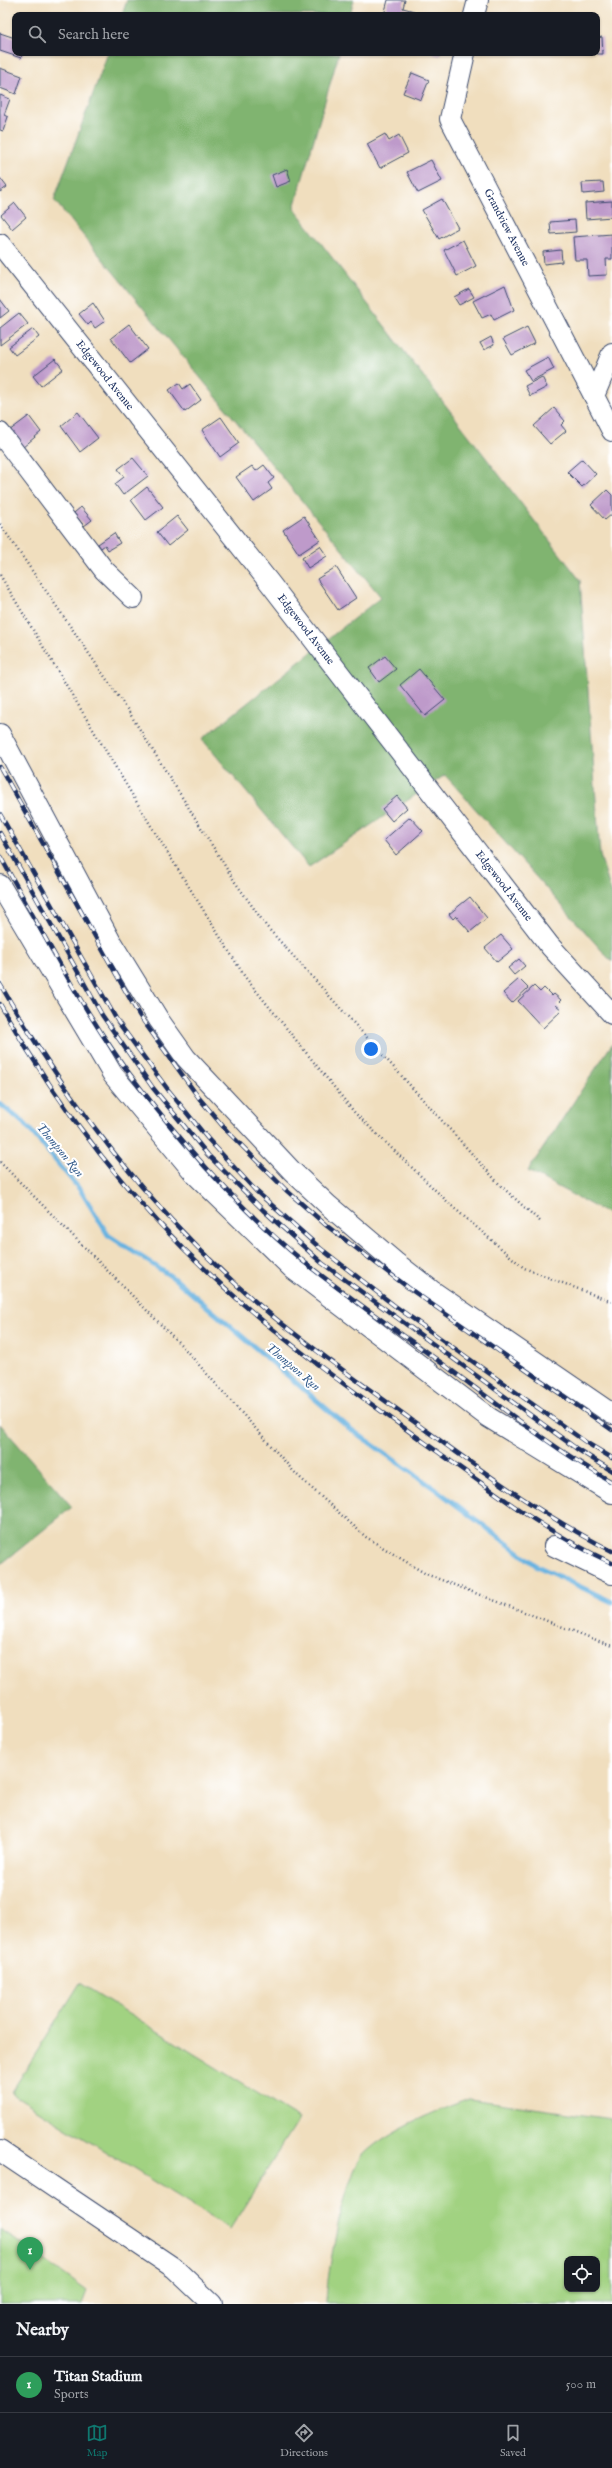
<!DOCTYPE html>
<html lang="en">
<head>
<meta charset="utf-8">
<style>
  :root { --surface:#171b24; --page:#20242c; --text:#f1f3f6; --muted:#9ea1a6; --line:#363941; --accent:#0f766e }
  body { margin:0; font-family:"IM FELL English",serif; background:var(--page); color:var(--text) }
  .controls { position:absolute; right:12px; bottom:12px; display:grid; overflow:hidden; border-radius:8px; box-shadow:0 1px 3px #0004 }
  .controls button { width:36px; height:36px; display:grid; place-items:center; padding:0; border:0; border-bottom:1px solid var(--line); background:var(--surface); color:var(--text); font:20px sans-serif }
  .you { position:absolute; left:371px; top:1049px; width:14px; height:14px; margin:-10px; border:3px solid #fff; border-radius:50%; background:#1a73e8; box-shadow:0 0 0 6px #1a73e833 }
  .badge { display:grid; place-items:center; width:26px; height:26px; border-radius:50%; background:var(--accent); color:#fff; font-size:13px; font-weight:700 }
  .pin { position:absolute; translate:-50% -33px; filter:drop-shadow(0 1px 2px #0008) }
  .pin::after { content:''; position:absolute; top:21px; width:14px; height:12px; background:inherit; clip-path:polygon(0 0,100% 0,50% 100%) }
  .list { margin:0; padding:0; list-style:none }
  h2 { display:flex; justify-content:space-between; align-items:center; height:52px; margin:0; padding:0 16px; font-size:17px }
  h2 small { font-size:13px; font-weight:400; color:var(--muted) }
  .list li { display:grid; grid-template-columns:26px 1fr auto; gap:12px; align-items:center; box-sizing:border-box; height:56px; padding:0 16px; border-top:1px solid var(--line) }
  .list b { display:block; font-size:15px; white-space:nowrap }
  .list p { margin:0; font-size:13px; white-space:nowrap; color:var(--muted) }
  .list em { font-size:13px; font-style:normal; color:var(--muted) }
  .icon { flex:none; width:22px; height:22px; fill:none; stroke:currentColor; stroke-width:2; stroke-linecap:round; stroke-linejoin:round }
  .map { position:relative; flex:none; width:612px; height:2304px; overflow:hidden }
  .search { position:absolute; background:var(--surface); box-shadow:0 1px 3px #0004; left:12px; right:12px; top:12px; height:44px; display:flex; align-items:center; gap:10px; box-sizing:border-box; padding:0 14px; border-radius:8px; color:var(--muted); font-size:15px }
  .sheet { height:108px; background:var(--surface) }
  nav { display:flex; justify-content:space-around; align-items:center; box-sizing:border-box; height:56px; border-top:1px solid var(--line); background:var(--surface); font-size:11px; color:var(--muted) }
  nav a { display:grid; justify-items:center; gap:2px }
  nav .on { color:var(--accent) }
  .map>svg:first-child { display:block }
  .green { fill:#a1d281; stroke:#5e8070; fill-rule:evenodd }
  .forest { fill:#80b46f; stroke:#4e7266 }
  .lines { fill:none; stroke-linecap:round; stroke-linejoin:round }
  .stream { stroke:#68b2e0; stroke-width:5 }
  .building { fill:#be9aca }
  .minor-casing { stroke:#3b496c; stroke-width:22 }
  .path { stroke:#3b496c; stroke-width:2.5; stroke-dasharray:1 3; stroke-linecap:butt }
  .minor { stroke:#fff; stroke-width:20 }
  .rail-casing { stroke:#1b2f5e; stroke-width:4.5 }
  .rail { stroke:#fff; stroke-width:3; stroke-dasharray:9; stroke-linecap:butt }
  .labels { text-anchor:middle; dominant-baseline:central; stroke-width:4; stroke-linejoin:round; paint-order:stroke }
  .street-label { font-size:11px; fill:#1b2f5e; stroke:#fff }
  .water-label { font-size:12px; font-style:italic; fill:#365d8c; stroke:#fff }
</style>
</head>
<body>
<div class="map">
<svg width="612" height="2304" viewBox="0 0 612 2304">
  <rect width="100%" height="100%" fill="#fff"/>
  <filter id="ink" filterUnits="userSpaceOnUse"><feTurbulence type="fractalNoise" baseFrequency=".025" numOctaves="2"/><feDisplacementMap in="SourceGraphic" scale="8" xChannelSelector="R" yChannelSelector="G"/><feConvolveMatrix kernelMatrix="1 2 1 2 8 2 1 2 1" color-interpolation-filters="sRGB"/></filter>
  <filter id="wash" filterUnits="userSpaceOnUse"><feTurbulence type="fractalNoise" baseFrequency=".012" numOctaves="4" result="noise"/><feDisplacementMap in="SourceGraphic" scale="16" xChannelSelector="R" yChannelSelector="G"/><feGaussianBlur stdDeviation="0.9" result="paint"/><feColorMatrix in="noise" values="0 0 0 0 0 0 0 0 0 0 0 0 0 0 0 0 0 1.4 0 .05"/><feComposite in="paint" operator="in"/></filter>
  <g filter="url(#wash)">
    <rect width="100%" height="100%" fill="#f0debe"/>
    <path class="green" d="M80 1983 299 2119 230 2229 11 2093Z
      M469 2099 612 2119V2304H326C326 2276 345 2173 364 2154 390 2129 436 2111 469 2099ZM567 2259H597V2289H567Z
      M0 2230 31 2250 87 2291 82 2304H0Z"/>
    <path class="forest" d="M127 0H354L350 15H122Z
      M108 53H339L294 208 580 580 600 855 612 895V962L445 775 309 867 202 739 381 597 54 200Z
      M612 1044V1216L528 1171Z
      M0 1424 72 1507 0 1565Z"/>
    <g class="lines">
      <path class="stream" d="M0 1104 25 1124 81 1191 108 1235 175 1279 349 1428 438 1491 537 1566 612 1602"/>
    </g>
    <g id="blocks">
      <path class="building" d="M388 0H405L403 8 414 11 413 15H384Z
        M0 33 15 38V53H23L21 58 0 51Z
        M602 37 603 54H597V38Z
        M430 53H441L440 56Z
        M0 68 22 76 16 94 0 88Z
        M412 73 429 80 421 100 403 93Z
        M0 95 10 99 4 115 8 117 3 131 0 130Z
        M385 134 389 141 399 135 408 153 380 168 367 144Z
        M431 160 442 181 418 193 407 172Z
        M287 169 291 181 276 187 272 175Z
        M0 178 7 187 0 192Z
        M603 182 604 192 583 194 582 183Z
        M442 199 458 228 439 239 422 210Z
        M612 201V217L586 219 585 203Z
        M15 203 26 217 12 229 1 215Z
        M575 220 576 232 551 234 550 222Z
        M612 234V259H606L607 275 588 276 587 260H575L573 237Z
        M463 240 476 266 457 276 444 250Z
        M561 250 562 262 544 264 543 252Z
        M505 285 514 310 494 320 491 314 482 318 473 301Z
        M469 289 474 297 459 305 454 297Z
        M0 299 9 311 0 318Z
        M93 303 105 321 95 328 91 322 88 325 79 314Z
        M19 313 28 324 0 345V328Z
        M129 324 148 349 130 363 111 338Z
        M527 327 535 343 512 355 503 339Z
        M33 329 39 337 15 355 9 347Z
        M491 337 494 345 484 350 480 343Z
        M548 357 554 369 531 381 524 370Z
        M55 359 63 369 41 386 33 376Z
        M542 377 547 387 530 396 525 386Z
        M179 383 183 389 190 384 201 400 185 412 169 390Z
        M554 408 565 421 561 425 566 431 550 444 534 426Z
        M78 412 98 438 80 452 61 426Z
        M29 416 41 432 22 448 9 431Z
        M221 417 239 443 220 457 202 430Z
        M133 458 148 476 123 495 115 484 124 477 118 469Z
        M582 459 596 474 582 487 567 472Z
        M264 465 274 478 268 483 272 489 254 502 236 477 252 466 256 471Z
        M147 487 163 507 146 520 131 500Z
        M607 490 612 495V514L605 520 591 505Z
        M81 507 92 520 84 526 74 513Z
        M177 516 188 530 168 546 157 532Z
        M304 516 320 540 299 554 283 530Z
        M114 533 120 543 108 550 105 545 101 548 98 544Z
        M320 546 327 556 308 568 302 558Z
        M336 567 356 598 338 610 317 579Z
        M385 656 396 669 379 682 369 668Z
        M419 669 445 700 425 716 400 685Z
        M397 796 407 808 392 821 382 809Z
        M410 817 423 831 396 855 384 840Z
        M470 897 487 918 470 932 456 916 453 919 449 914Z
        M501 935 513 949 497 962 485 948Z
        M519 959 525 966 514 975 508 968Z
        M519 979 528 988 512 1003 503 993Z
        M534 986 540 992 544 988 552 996 554 994 561 1000 556 1005 562 1010 543 1028 518 1001Z"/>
    </g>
  </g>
  <g filter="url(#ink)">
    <use href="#blocks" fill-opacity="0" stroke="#3b496c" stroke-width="1"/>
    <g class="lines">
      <g class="minor-casing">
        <g id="minor">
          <path d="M474 15 478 0"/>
          <path id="s1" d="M465 53 450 119 594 396"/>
          <path id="s2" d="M0 244 269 582 550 946 612 1014"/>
          <path d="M612 353 594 396 612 431"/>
          <path d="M0 433 104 570 133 598"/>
          <path d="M0 734 111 942 159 1020 186 1058 292 1171 329 1206 395 1262 431 1290 612 1414"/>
          <path d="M0 885 113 1075 196 1175 293 1269 488 1417 612 1493"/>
          <path d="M554 1546 612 1574"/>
          <path d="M0 2151 174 2268 212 2304"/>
        </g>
      </g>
      <path class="path" d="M0 524 127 709 235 882 267 927 501 1186 542 1223
        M0 575 148 821 245 977 355 1113 453 1207 524 1268 612 1302
        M0 1162 183 1347 297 1475 366 1537 426 1574 612 1646"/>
      <use href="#minor" class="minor"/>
      <g class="rail-casing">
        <path id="rail" d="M0 767 139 1015 199 1098 227 1131 286 1190 327 1226 410 1289 612 1430
          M0 814 118 1022 169 1091 208 1139 256 1191 320 1248 395 1306 587 1443 612 1458
          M0 833 102 1015 153 1088 208 1155 263 1210 322 1263 577 1449 612 1471
          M0 856C44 934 85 1017 141 1089 187 1149 244 1213 303 1261 349 1298 399 1332 447 1367 501 1407 554 1449 612 1482
          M0 984C72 1109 160 1222 270 1314 316 1352 365 1386 413 1421 478 1468 541 1515 612 1551
          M0 1004C60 1110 134 1206 224 1287 286 1344 356 1393 424 1442 485 1485 544 1532 612 1563"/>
      </g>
      <use href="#rail" class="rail"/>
    </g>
  </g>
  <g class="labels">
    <g class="street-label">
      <text stroke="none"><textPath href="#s1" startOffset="190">Grandview Avenue</textPath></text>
      <text stroke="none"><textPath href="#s2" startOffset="168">Edgewood Avenue</textPath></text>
      <text stroke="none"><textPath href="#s2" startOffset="492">Edgewood Avenue</textPath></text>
      <text stroke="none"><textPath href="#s2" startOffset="816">Edgewood Avenue</textPath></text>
    </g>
    <g class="water-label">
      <text transform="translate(60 1150) rotate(50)">Thompson Run</text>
      <text transform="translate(293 1367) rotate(40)">Thompson Run</text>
    </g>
  </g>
</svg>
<div class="controls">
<button><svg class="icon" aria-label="locate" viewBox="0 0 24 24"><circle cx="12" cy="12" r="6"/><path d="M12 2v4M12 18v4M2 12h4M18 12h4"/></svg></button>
</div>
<div class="you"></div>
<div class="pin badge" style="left:30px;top:2270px;background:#2e9e5b">1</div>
<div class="search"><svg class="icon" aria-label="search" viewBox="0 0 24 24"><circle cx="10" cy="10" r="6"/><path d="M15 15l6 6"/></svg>Search here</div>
</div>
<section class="sheet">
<h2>Nearby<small></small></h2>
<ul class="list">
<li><span class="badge" style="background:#2e9e5b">1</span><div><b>Titan Stadium</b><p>Sports</p></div><em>500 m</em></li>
</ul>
</section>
<nav>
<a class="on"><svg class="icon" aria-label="map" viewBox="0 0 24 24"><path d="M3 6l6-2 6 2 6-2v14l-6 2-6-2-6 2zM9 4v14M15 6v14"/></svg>Map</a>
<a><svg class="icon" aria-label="directions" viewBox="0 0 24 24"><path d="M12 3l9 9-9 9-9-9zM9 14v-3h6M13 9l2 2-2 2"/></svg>Directions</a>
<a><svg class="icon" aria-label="saved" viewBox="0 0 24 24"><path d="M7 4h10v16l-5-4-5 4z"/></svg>Saved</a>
</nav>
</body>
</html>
